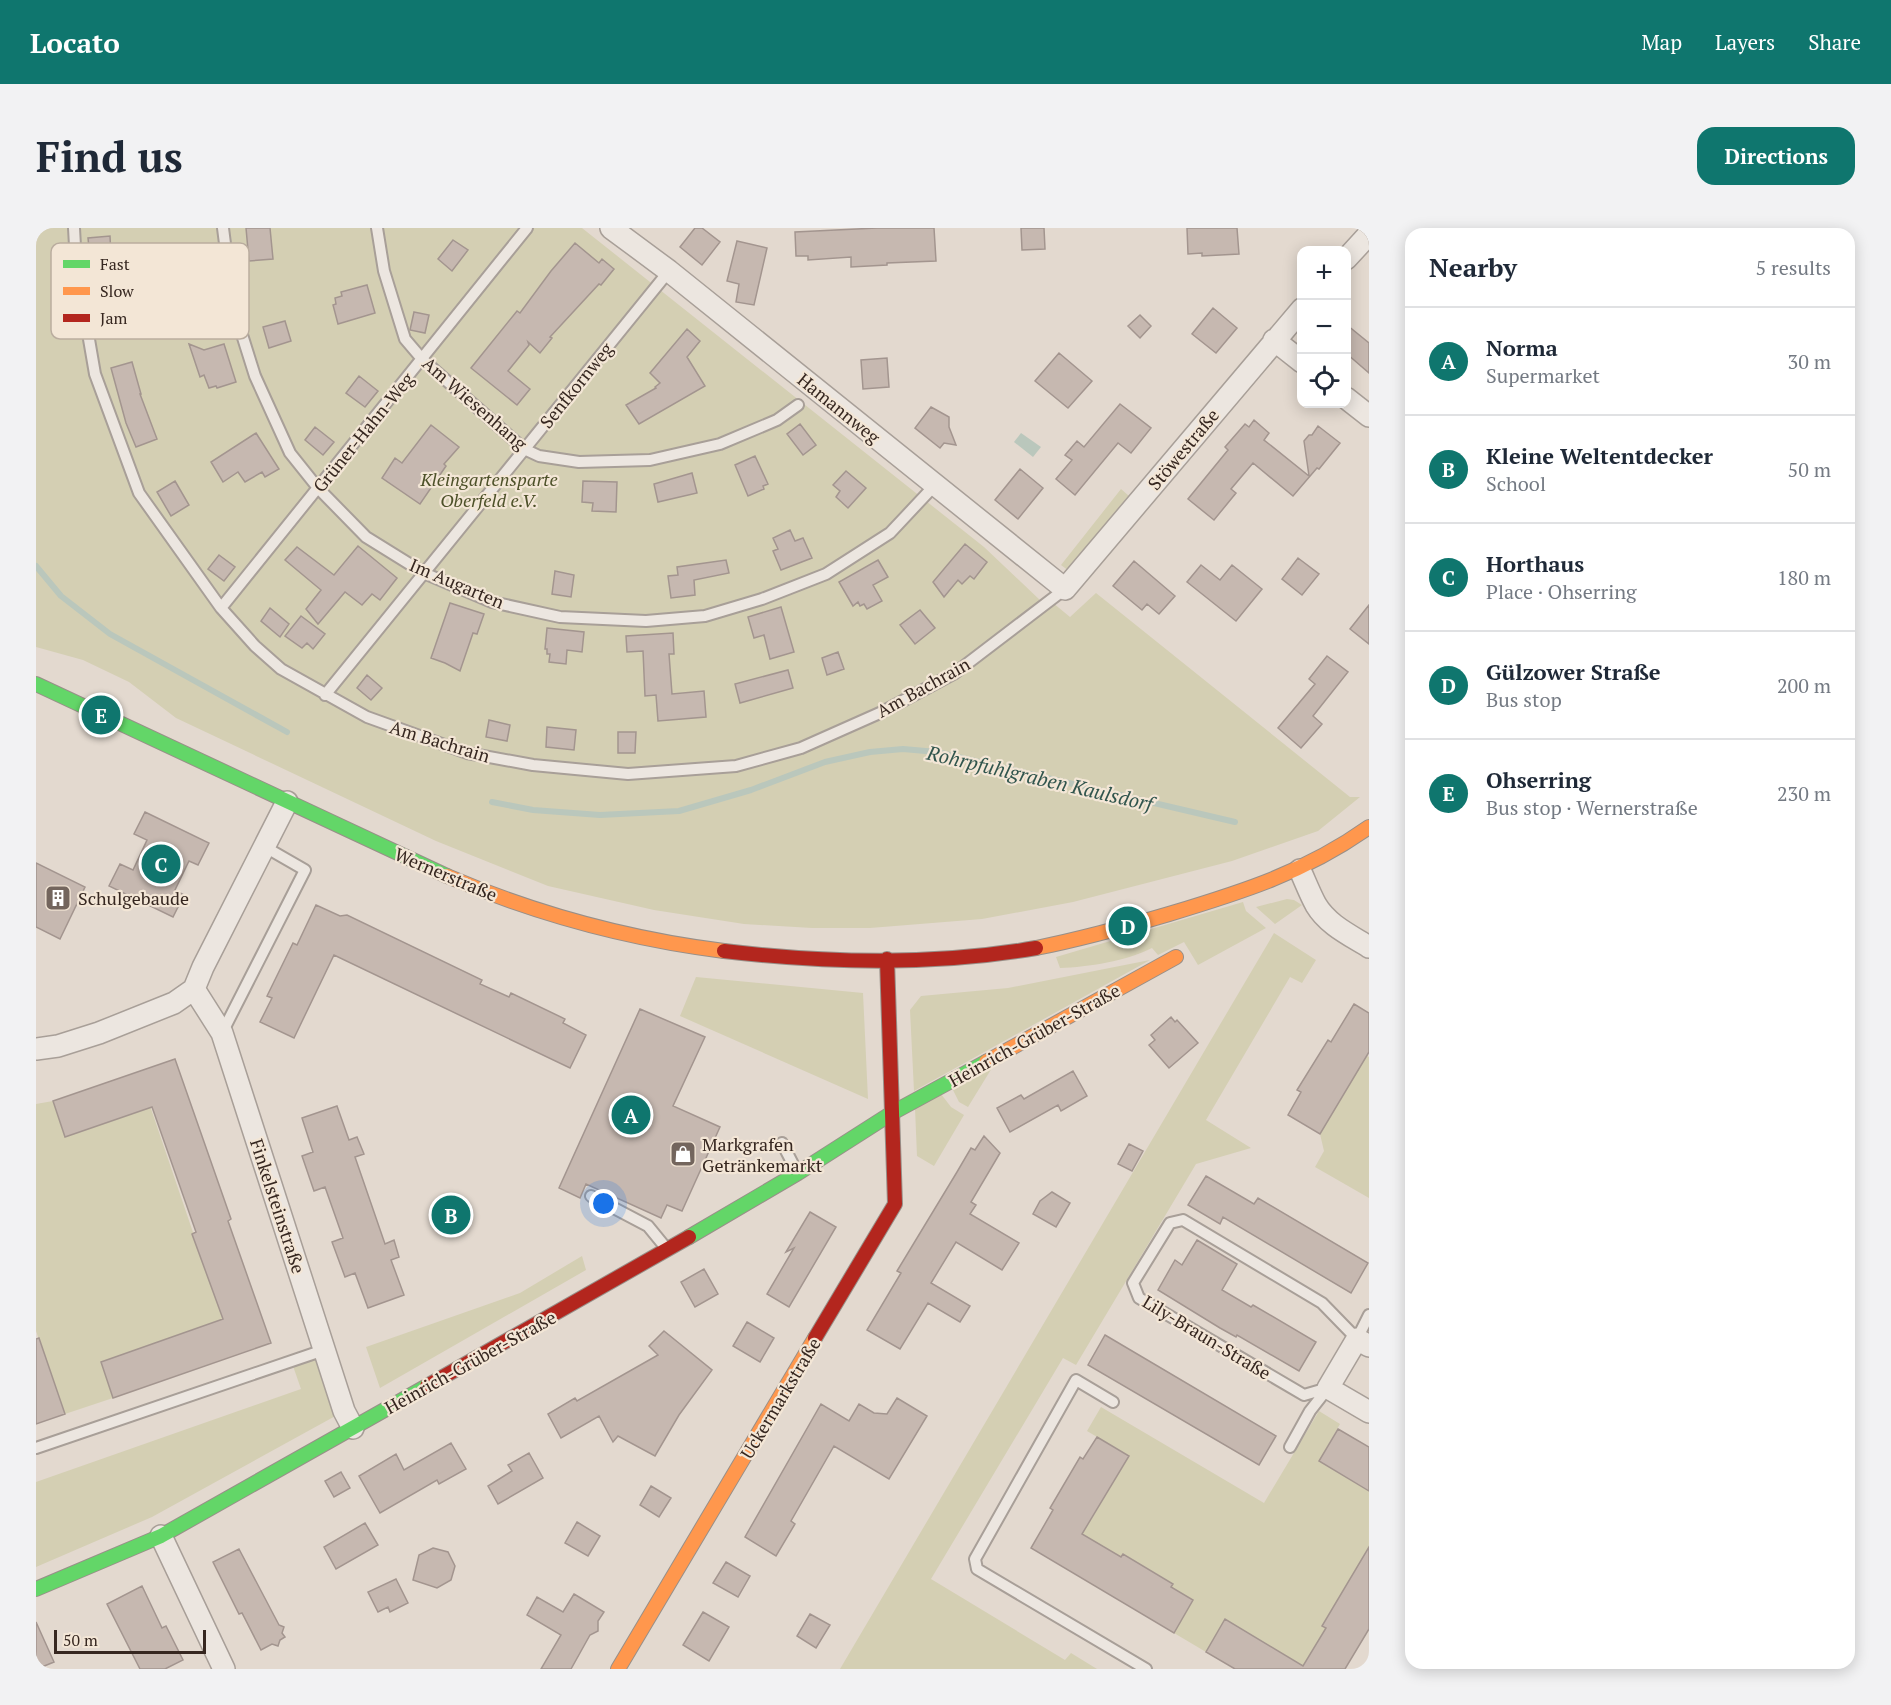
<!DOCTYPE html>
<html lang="en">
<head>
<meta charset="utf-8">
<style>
  :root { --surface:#fff; --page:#f2f2f3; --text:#1f2937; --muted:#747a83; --line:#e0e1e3; --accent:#0f766e }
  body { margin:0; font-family:"PT Serif",serif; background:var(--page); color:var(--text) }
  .controls { position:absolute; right:18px; top:18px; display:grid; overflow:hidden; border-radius:12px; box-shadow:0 3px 15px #0003 }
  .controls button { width:54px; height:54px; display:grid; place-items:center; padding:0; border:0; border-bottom:2px solid var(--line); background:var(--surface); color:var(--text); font:30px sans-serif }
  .scale { position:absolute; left:18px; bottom:15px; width:152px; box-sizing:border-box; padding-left:6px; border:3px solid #362720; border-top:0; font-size:16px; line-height:21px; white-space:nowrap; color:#362720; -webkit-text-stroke:4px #f3e6d6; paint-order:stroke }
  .you { position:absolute; left:568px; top:976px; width:21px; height:21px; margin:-15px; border:4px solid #fff; border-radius:50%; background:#1a73e8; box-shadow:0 0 0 9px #1a73e833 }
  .badge { display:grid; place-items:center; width:39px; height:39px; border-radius:50%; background:var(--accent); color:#fff; font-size:20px; font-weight:700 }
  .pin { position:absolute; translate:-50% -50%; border:3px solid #fff; box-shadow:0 2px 6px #0006 }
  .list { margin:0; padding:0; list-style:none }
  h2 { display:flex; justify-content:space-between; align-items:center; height:78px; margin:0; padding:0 24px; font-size:26px }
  h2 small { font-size:20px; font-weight:400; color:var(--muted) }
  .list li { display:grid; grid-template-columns:39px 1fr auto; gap:18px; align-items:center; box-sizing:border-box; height:108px; padding:0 24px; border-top:2px solid var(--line) }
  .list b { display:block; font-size:22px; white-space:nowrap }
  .list p { margin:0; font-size:20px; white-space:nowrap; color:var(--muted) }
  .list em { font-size:20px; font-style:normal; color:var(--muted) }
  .icon { flex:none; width:33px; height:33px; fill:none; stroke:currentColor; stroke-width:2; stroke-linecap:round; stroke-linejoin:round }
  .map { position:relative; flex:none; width:1333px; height:1441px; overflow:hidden; border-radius:18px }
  header { display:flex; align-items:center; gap:36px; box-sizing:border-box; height:84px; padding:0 30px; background:var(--accent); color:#fff }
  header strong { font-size:28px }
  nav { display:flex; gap:33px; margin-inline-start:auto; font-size:21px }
  .intro { display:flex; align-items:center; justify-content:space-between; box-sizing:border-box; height:144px; padding:0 36px }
  h1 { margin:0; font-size:42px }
  .button { padding:15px 27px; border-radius:18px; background:var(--accent); color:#fff; font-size:21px; font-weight:700 }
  main { display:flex; gap:36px; padding:0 36px }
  aside { flex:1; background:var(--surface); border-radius:18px; box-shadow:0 3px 15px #0003 }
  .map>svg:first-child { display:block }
  .green { fill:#d4cfb3 }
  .water { fill:#bac7bc }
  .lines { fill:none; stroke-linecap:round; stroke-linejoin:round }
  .stream { stroke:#bac7bc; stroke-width:6 }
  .building { fill:#c6b8b0; stroke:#a3958f; stroke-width:1.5 }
  .lane-casing { stroke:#a89f98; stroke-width:14 }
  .street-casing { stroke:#a89f98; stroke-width:24 }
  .fast-casing { stroke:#988f88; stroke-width:16 }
  .slow-casing { stroke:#988f88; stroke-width:16 }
  .jam-casing { stroke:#988f88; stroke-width:16 }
  .lane { stroke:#ece6e0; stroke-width:10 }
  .street { stroke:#ece6e0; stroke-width:21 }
  .fast { stroke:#63d668; stroke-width:14 }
  .slow { stroke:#ff974d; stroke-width:14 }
  .jam { stroke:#b3261e; stroke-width:14 }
  .labels { text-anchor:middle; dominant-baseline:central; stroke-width:4.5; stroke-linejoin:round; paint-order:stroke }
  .street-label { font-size:18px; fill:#362720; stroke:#f3e6d6 }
  .park-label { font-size:18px; font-style:italic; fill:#4d5129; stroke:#f3e6d6 }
  .poi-label { font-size:18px; fill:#362720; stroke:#f3e6d6; text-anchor:start }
  .water-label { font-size:20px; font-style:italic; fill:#31554d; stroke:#f3e6d6 }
  .key { fill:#f3e6d6; stroke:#baad9f; stroke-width:1.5 }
  .key-label { font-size:16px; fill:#362720 }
</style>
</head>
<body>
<header>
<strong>Locato</strong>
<nav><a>Map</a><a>Layers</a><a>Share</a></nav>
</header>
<div class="intro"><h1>Find us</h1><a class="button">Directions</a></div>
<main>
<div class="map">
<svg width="1333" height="1441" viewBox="0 0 1333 1441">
  <rect width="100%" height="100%" fill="#e3d9cf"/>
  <path class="green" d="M0 0H546L948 319 1006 374 1011 370 1034 389 1060 365 1314 569H1324L1282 603 1196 633 1037 674 946 691 834 700H776L708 696 618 682 512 658 400 613 140 490 93 454 47 432 0 419Z
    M1085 261 1093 268 1033 343 1025 337Z
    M1251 671 1258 672 1266 677 1239 696 1220 679Z
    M1207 674 1210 683 1230 700 1162 737 1148 714 1122 727 1116 720C1091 733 1052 739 1024 740L1020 729Z
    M1238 705 1280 732 1266 755 1254 749 1170 892 1215 920 1160 936 1040 1137 1027 1130 895 1351 1029 1432 1035 1425 1061 1441H804Z
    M1114 732 878 863 874 782 885 768 972 760Z
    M660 749 827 765 832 871 644 788Z
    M1324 824 1333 829V970L1279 939 1288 923 1284 906 1322 842Z
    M959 835 932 879 923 874 917 862Z
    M905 866 915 879 928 887 898 938 881 928 879 880Z
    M111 869 181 1075 192 1089 65 1134 77 1170 29 1186 0 1103V876L17 873 29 909 99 885Z
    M546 1028 550 1042 344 1160 330 1119 484 1065Z
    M276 1130 285 1133 303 1186 116 1289 0 1339V1254L265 1161 257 1138Z
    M1065 1179 1228 1275 1283 1183 1304 1196 1283 1233 1333 1263V1319L1329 1325 1332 1327C1315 1350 1301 1373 1286 1397L1290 1400 1265 1441 1252 1429 1189 1391 1170 1424 1138 1405 1157 1372 1135 1359 1137 1356 1118 1344 1116 1348 1096 1331 1087 1326 1085 1329 1040 1303 1049 1288 1055 1292 1093 1228 1051 1203Z"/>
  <path class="water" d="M985 205 1005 219 997 229 978 214Z"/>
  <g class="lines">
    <path class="stream" d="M0 338 25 368 74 406 251 504
      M456 574 497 582 564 587 643 583 715 562 789 534 834 524 867 521 901 524 1199 594"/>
  </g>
  <path class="building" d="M210 0H234L237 31 213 33Z
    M659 0H666L684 14 666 37 644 19Z
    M841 0H898L900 33 851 35V37L815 39V29L772 32V28H760L759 4Z
    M985 0H1008L1009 21 986 22Z
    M1151 0H1201L1203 26 1166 28V25L1152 26Z
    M74 8 75 28 54 30 52 10Z
    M417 12 432 22 416 43 402 31Z
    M701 13 731 20 718 77 700 74 703 56 691 53Z
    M539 15 563 35 566 31 578 41 565 57 563 56 514 109 516 110 504 125 492 114 493 117 472 143 494 161 481 177 435 140 481 83 484 85 515 43Z
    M331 57 339 85 302 96 297 77 300 76 299 70 306 68 305 64Z
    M1177 80 1201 100 1180 125 1156 106Z
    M378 84 393 87 389 105 374 102Z
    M1104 87 1115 98 1104 110 1092 98Z
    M249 93 255 113 233 120 227 99Z
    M1311 97 1333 115V145L1311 126Z
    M651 101 664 113 651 129 669 158 603 196 590 177 620 160 619 159 624 155 614 145Z
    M153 116 168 122 188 116 200 154 181 160 180 158 173 160 168 147 164 149Z
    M1023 125 1056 153 1032 180 999 153Z
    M851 130 853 159 827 161 825 132Z
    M96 134 105 166H104L121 211 100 219 90 195 75 140Z
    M323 148 342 163 329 179 310 165Z
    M1084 176 1115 200 1095 225 1082 215 1039 267 1020 251 1036 232 1029 227 1041 213 1048 219Z
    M895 179 913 189V199L920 217 908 215 904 220 879 200Z
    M1218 192 1233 205 1228 212 1273 248 1268 213 1273 207H1276L1282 198 1304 215 1283 241 1281 240 1257 268 1217 235 1195 261 1200 265 1178 292 1152 271 1192 222 1189 219 1209 196 1213 199Z
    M764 196 780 217 767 227 751 206Z
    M395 197 423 219 408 236 410 238 384 276 346 250 359 230 366 235Z
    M279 199 298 214 287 227 269 212Z
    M220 205 243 241 229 249 226 244 209 254 202 244 187 254 175 234Z
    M719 228 732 256 727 258 728 261 712 268 699 237Z
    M984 241 1007 260 982 291 959 272Z
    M810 243 830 260 812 280 800 269 804 263 797 257Z
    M656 245 661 265 622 274 618 256Z
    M139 253 153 277 135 288 121 264Z
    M547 253 581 254 580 284 556 283 557 275 546 274Z
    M754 302 759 313 767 310 776 330 745 342 737 323 742 321 737 310Z
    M929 316 951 334 938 351 934 348 926 356 922 352 908 369 897 354Z
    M322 318 361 350 344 372 336 366 326 377 309 364 282 396 270 381 285 362 249 332 261 319 298 347Z
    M183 327 199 339 188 353 172 341Z
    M1262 330 1283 346 1266 367 1246 351Z
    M690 332 693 345 658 352 659 367 635 370 632 348 642 347 641 339Z
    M842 332 852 349 837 357 846 373 831 381 828 376 824 378 822 374 817 378 803 354Z
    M1098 333 1139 368 1123 386 1111 376 1106 382 1077 358Z
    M1165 337 1184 352 1196 337 1226 361 1200 393 1151 354Z
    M519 343 538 347 535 369 516 366Z
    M414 375 448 386 441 406 437 405 424 443 409 435 395 430Z
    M1333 377V416L1314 401Z
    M745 379 758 424 734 431 728 407 718 410 712 389Z
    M234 380 253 396 244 409 225 393Z
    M884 382 899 400 879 416 864 397Z
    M265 388 289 406 277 421 271 415 266 420 249 408Z
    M511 400 548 404 546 424 531 422 530 436 513 434 514 426H511V421H509Z
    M637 405 638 426H633L636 466 668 463 670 489 622 493 620 467 609 468 607 423 591 424 590 408Z
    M802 424 808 441 791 447 786 430Z
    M1291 428 1312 444 1277 488 1286 496 1265 520 1242 500 1279 456 1273 451Z
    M752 442 757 460 704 475 699 456Z
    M331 447 346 460 335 472 321 460Z
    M453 492 474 497 471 513 450 509Z
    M511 499 540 502 538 522 510 519Z
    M582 504H600L599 525H582Z
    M109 584 173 615 162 637 153 633 139 662 148 667 137 689 73 658 84 636 97 642 111 612 98 606Z
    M0 635 49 659 24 711 0 699Z
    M280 677 304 688 311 687 446 752 444 756 473 769 475 765 529 791 527 795 550 807 534 840 298 727 258 810 224 794 236 770 231 768 257 715 261 717Z
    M1318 776 1333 785V824L1284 906 1252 887 1265 864 1261 862 1292 812 1295 814Z
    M604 781 669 809 637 878 684 899 646 983 631 977 625 990 550 956 544 970 523 960Z
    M1135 789 1139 794 1141 792 1162 815 1133 840 1113 817 1119 812 1115 807Z
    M139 831 195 991 192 993 235 1115 77 1170 65 1134 187 1091 156 1006 160 1004 116 879 29 909 17 873Z
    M1037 843 1051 868 1025 883 1022 877 974 904 961 880 985 867 988 871Z
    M301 878 313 912 321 909 328 926 319 929 349 1016 358 1012 363 1029 355 1032 368 1067 332 1080 319 1045 309 1049 296 1014 307 1010 289 959 278 963 266 928 277 924 266 890Z
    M948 908 964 925 935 974 940 977 934 986 983 1015 966 1042 920 1014 895 1055 934 1078 924 1094 892 1075 864 1121 831 1102 865 1045 861 1043 921 944 935 920 939 922Z
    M1093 916 1107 923 1096 943 1082 936Z
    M1170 948 1218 976 1222 970 1332 1035 1315 1065 1187 989 1184 996 1152 977Z
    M1016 964 1034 975 1020 999 997 986 1004 973Z
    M774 984 800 999 753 1079 731 1066 758 1020 750 1024Z
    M1161 1012 1201 1036 1186 1062 1215 1079 1217 1077 1280 1114 1263 1143 1201 1107 1200 1109 1184 1100 1122 1062 1139 1032 1146 1037Z
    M668 1041 682 1066 659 1079 645 1054Z
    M711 1094 738 1110 724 1134 697 1118Z
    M628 1103 676 1142 643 1187 619 1228 582 1208 577 1214 563 1188 525 1210 512 1186 539 1170 541 1173 622 1127 613 1118Z
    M1069 1107 1240 1208 1223 1237 1052 1137Z
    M3 1110 29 1186 0 1196V1111Z
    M861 1170 891 1188 853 1251 798 1218 755 1293 759 1296 740 1328 709 1309 785 1176 813 1193 823 1176 838 1185 851 1186Z
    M1302 1201 1333 1219V1263L1283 1233Z
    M1061 1209 1093 1228 1046 1306 1085 1329 1087 1326 1137 1356 1135 1359 1157 1372 1138 1405 995 1320 1017 1282 1014 1280 1027 1258 1044 1229 1047 1231Z
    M415 1215 430 1241 403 1256 401 1252 344 1285 323 1248 360 1226 368 1242Z
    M493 1225 507 1250 462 1276 452 1258 476 1243 472 1237Z
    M305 1244 314 1260 298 1269 289 1253Z
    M615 1258 635 1270 623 1289 604 1277Z
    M541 1294 564 1308 552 1328 529 1315Z
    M329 1295 342 1317 300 1341 288 1319Z
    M1333 1319V1401L1309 1441H1199L1170 1424 1189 1391 1267 1438 1290 1400 1286 1398Z
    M397 1320 412 1324 419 1338 415 1352 401 1360 377 1352 383 1327Z
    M203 1321 243 1397 248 1399 246 1405 249 1409 244 1412 242 1418 236 1416 225 1422 206 1385 203 1386 177 1334Z
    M690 1334 714 1348 702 1369 677 1355Z
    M360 1351 372 1375 354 1384 352 1379 342 1384 332 1364Z
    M106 1358 126 1400 130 1398 147 1432 129 1441H104L71 1376Z
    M538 1366 568 1384 562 1393V1403L554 1407 535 1441H505L525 1407 491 1387 501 1369 527 1384Z
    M667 1384 693 1399 673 1433 647 1417Z
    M774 1386 794 1397 780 1420 761 1408Z
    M0 1394 18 1434 1 1441H0Z"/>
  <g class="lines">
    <g class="lane-casing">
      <path id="lane" d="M38 0 40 36 59 146 103 265 185 380 219 418 245 441 331 489 431 525 497 537 592 546 700 538 765 520 846 484 919 445 1029 361
        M187 0 197 78 219 148 254 225 282 260 330 309 388 345 456 374 524 389 610 393 669 388 726 371 790 346 854 305 899 257
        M341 0 348 43 369 111 386 131 488 221 503 228 543 234 614 232 684 216 741 192 762 177
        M185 380 491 0
        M289 467 633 43
        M186 805 269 642 229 619
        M746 915 760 942
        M555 968 612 998 630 1020
        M1292 1160 1268 1167 1103 1070 1097 1055 1134 995 1147 992 1286 1075 1321 1111 1333 1087
        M1077 1174 1040 1152 939 1331 941 1341 1110 1441
        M1254 1219 1274 1183 1292 1160
        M0 1220 288 1122"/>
    </g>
    <g class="street-casing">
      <path id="street" d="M575 0 633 43 1029 361 1266 81
        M1310 31 1333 6
        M1238 112 1266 134
        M1310 170 1333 188
        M1264 642C1269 653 1274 666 1280 677 1292 697 1314 707 1333 719
        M158 761 186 805 308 1183 317 1200
        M0 821 22 818 63 805 138 775 158 761 167 739 251 574
        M1333 1118 1321 1111 1292 1160 1333 1184
        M125 1308 188 1441"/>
    </g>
    <g class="fast-casing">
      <path id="fast" d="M0 456 411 648
        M653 1009 762 945 856 885 950 834
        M0 1361 125 1308 391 1158"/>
    </g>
    <g class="slow-casing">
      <path id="slow" d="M411 648C500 686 592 711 688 723
        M1000 720C1045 711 1089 699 1133 686 1206 664 1270 644 1333 599
        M950 834 1140 729
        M582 1441 779 1110"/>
    </g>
    <g class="jam-casing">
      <path id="jam" d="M688 723C790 735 898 738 1000 720
        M779 1110 859 976 851 731
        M391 1158 653 1009"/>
    </g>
    <use href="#lane" class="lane"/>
    <use href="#street" class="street"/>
    <use href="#fast" class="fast"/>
    <use href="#slow" class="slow"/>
    <use href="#jam" class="jam"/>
  </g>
  <defs>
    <g id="building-square" transform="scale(1.35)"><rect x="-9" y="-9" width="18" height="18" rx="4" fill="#73655d" stroke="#f3e6d6"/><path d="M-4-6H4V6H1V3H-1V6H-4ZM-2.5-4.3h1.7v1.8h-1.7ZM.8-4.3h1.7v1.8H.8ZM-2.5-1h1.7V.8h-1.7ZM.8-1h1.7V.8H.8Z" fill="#fff"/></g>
    <g id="shop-square" transform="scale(1.35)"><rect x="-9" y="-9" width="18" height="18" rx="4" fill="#73655d" stroke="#f3e6d6"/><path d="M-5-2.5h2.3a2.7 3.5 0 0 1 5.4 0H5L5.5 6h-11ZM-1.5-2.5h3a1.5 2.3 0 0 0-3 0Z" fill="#fff"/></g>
  </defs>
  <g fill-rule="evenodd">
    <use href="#building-square" x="22" y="670"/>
    <use href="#shop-square" x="647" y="926"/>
  </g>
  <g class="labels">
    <g class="street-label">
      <text transform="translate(540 157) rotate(-51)">Senfkornweg</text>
      <text transform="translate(439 175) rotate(41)">Am Wiesenhang</text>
      <text transform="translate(803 180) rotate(39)">Hamannweg</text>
      <text transform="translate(327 204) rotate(-51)">Grüner-Hahn-Weg</text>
      <text transform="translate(1147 221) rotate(-50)">Stöwestraße</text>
      <text transform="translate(421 355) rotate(23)">Im Augarten</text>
      <text transform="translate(887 459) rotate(-29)">Am Bachrain</text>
      <text transform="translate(404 513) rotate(17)">Am Bachrain</text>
      <text transform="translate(410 646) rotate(23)">Wernerstraße</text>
      <text transform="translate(998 807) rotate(-29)">Heinrich-Grüber-Straße</text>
      <text transform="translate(242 978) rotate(72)">Finkelsteinstraße</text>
      <text transform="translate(1171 1109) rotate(31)">Lily-Braun-Straße</text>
      <text transform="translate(434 1134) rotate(-29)">Heinrich-Grüber-Straße</text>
      <text transform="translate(744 1170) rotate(-59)">Uckermarkstraße</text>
    </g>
    <g class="park-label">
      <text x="453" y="251">Kleingartensparte<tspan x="453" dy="21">Oberfeld e.V.</tspan></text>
    </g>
    <g class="poi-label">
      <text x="42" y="670">Schulgebaude</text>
      <text x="666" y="916">Markgrafen<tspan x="666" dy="21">Getränkemarkt</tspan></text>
    </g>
    <g class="water-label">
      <text transform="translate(1004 550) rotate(13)">Rohrpfuhlgraben Kaulsdorf</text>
    </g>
  </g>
  <rect x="15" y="15" width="198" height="96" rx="9" class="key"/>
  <rect x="27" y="32" width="27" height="8" fill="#63d668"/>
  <rect x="27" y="59" width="27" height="8" fill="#ff974d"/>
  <rect x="27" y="86" width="27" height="8" fill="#b3261e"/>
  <g class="key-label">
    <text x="64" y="42">Fast</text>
    <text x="64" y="69">Slow</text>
    <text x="64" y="96">Jam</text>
  </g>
</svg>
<div class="controls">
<button>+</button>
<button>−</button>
<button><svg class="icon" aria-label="locate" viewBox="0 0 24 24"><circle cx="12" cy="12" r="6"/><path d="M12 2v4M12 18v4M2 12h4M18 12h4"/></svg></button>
</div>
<div class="scale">50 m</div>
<div class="you"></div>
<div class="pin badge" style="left:595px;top:887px">A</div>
<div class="pin badge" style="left:415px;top:987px">B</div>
<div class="pin badge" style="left:125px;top:636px">C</div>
<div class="pin badge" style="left:1092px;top:698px">D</div>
<div class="pin badge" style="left:65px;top:487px">E</div>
</div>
<aside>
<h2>Nearby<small>5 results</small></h2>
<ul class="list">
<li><span class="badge">A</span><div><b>Norma</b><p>Supermarket</p></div><em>30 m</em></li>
<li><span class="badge">B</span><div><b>Kleine Weltentdecker</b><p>School</p></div><em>50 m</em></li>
<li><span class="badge">C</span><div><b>Horthaus</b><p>Place · Ohserring</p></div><em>180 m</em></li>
<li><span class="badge">D</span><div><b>Gülzower Straße</b><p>Bus stop</p></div><em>200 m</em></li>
<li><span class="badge">E</span><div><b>Ohserring</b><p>Bus stop · Wernerstraße</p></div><em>230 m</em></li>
</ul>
</aside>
</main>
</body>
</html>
